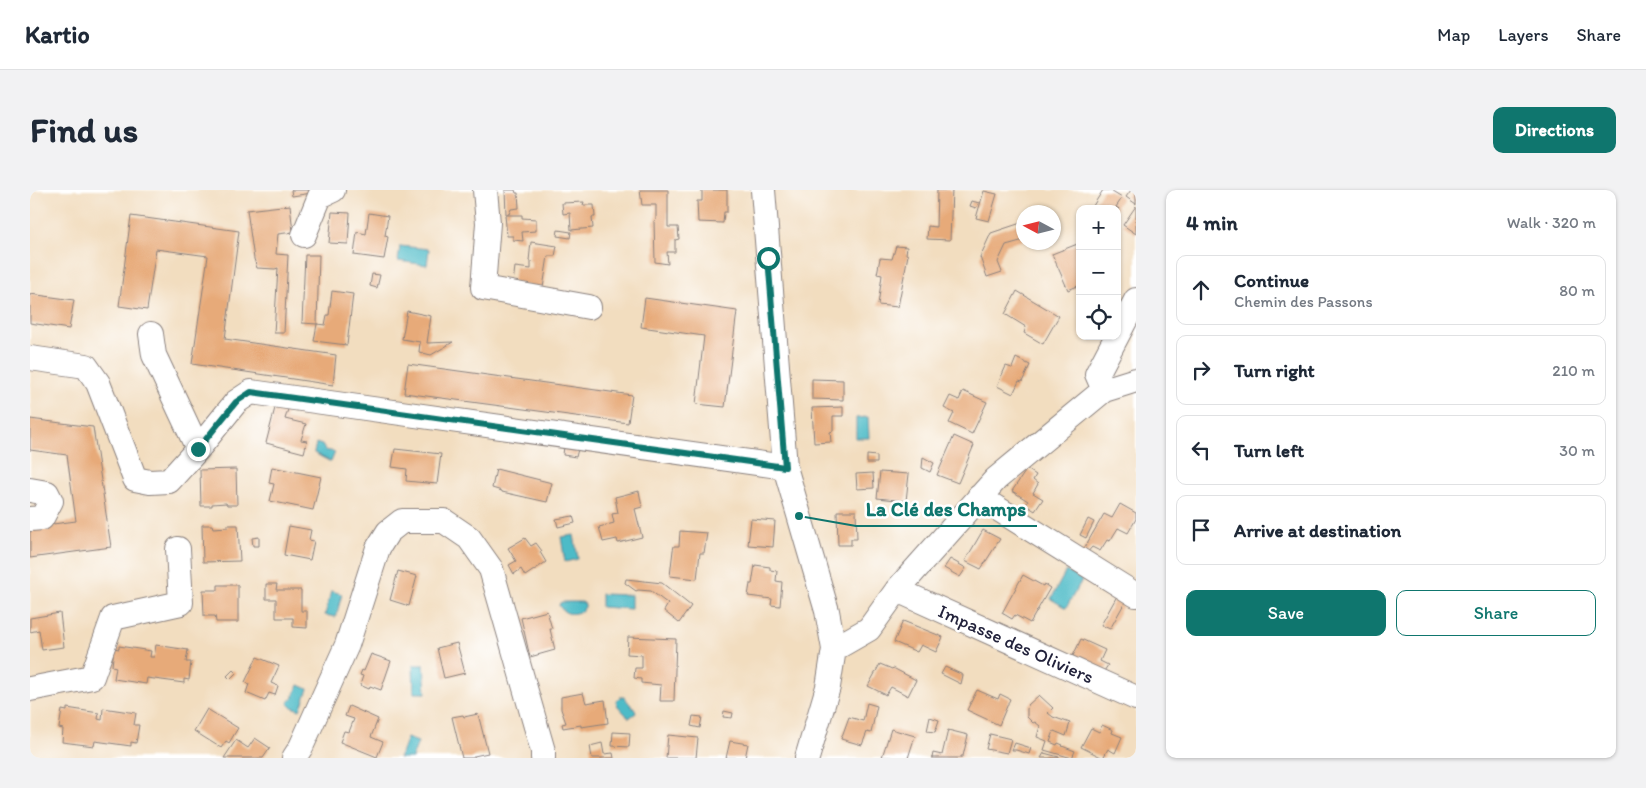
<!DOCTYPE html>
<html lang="en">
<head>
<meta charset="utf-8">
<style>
  :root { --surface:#fff; --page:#f2f2f3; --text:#1f2937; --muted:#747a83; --line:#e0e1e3; --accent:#0f766e }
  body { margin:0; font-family:Itim,sans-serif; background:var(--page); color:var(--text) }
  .controls { position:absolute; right:15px; top:15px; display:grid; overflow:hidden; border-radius:10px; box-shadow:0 1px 4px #0004 }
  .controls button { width:45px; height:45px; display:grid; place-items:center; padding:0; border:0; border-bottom:1px solid var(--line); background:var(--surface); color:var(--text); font:25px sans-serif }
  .compass { position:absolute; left:986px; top:15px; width:45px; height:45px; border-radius:50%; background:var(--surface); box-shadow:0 1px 4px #0004; rotate:277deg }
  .stop { position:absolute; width:15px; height:15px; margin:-11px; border:4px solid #0f766e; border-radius:50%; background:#fff }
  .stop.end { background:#0f766e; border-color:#fff; box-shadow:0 1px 5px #0008 }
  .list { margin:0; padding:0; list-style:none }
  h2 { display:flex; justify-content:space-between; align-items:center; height:65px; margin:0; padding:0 20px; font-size:21px }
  h2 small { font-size:16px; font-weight:400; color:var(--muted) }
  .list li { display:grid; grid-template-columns:32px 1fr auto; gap:15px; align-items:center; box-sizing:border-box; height:70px; margin:0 10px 10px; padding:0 10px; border:1px solid var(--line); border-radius:10px }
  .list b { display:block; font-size:19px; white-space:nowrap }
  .list p { margin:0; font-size:16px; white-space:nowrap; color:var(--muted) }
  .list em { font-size:16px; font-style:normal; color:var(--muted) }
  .actions { display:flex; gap:10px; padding:15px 20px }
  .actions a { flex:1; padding:11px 0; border:1px solid var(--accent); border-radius:10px; text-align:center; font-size:18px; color:var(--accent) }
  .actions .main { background:var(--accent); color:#fff }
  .icon { flex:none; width:28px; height:28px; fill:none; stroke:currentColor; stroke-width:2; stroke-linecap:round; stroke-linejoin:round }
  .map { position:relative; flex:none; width:1106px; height:568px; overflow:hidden; border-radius:10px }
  header { display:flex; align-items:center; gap:30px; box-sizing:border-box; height:70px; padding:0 25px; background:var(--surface); border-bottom:1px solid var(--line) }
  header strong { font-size:24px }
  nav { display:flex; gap:28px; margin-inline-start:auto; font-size:18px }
  .intro { display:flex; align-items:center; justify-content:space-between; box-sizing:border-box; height:120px; padding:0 30px }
  h1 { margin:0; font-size:35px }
  .button { padding:12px 22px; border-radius:10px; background:var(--accent); color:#fff; font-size:18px; font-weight:700 }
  main { display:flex; gap:30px; padding:0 30px }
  aside { flex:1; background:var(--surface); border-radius:10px; box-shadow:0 1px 4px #0004 }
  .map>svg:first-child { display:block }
  .water { fill:#4ebbc7; stroke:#386e81 }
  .building { fill:#e7aa79 }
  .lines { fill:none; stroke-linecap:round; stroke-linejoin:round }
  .minor-casing { stroke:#8a807d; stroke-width:26 }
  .minor { stroke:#fff; stroke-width:24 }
  .route { stroke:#0f766e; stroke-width:6 }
  .labels { text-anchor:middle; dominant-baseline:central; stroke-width:5; stroke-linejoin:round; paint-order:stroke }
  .street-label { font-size:19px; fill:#22223b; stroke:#fff }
  .leader { fill:none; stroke:#0f766e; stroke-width:2 }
  .callout-dot { fill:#0f766e; stroke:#fff; stroke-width:2 }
  .callout-label { font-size:20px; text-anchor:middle; font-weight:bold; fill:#0f766e; stroke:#fff; stroke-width:5; stroke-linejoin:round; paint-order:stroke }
</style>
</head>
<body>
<header>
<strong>Kartio</strong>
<nav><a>Map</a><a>Layers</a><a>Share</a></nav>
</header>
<div class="intro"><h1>Find us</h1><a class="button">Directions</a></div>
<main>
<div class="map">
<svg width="1106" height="568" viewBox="0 0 1106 568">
  <rect width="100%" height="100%" fill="#fff"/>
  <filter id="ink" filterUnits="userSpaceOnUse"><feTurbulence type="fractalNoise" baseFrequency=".02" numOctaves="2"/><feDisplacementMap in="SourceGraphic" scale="10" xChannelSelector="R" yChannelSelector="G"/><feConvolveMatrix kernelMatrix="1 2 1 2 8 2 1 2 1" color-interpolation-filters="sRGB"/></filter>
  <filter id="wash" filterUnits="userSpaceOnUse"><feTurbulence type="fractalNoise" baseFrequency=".0096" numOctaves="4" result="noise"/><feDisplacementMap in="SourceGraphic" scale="20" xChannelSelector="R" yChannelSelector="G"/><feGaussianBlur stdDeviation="1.12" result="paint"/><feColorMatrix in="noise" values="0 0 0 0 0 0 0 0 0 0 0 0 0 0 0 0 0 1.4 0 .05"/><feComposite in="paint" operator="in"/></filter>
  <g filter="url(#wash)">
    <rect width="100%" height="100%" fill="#f2ddbf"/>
    <path class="water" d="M370 56 399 59 397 75 368 71Z
      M838 227 839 248H826V228Z
      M286 253 292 255 295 260 305 262 301 272 284 263Z
      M544 345 548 369 535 372 531 347Z
      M1036 381 1052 390 1036 418 1021 409Z
      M301 401 312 404 306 427 295 425Z
      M571 404 601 405V419L571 417Z
      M532 412H552L555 414V417L552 421C542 425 534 425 529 415L530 413Z
      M383 475H394L396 503H384Z
      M269 495 278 499 270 520 260 516 258 512 262 509Z
      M590 507H594L605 520 606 523 599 528 587 515 586 511Z
      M377 548 388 552 382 568H369Z"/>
    <g id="blocks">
      <path class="building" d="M261 0H290L282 3 262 6Z
        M475 0H485L486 3H488L489 18 481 19 479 24H476Z
        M610 0H638V37H648L649 49 645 50V62H637L638 74 625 72 624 31 626 30V15H612Z
        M672 0H697V22H694L693 33 668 32 667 11H672Z
        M907 0H922L920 50 897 49 898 36 906 37Z
        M1073 0H1079L1092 8 1086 17 1089 19H1061Z
        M1101 0H1106V14L1096 7Z
        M954 1 967 4 959 31 946 28Z
        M942 11 949 13 946 18 940 16Z
        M554 12 553 15H564L565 27H562L563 38 541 40 540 23 533 24 532 13Z
        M260 15 263 42 248 44 246 64 258 65 254 143H244L248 78 245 79 227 78 224 69 217 20Z
        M1106 16V44L1093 35Z
        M302 22 320 23 318 54 299 53Z
        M339 23 358 26 355 46 358 47 354 69 324 65 327 42 336 44Z
        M475 25H492V28L506 29V41L492 42 493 51 483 50V46H477Z
        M101 26 209 41 195 149 306 165 303 195 162 174 178 66 126 59 117 120 89 116Z
        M991 33 994 41V50L976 55 968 72 972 82 957 87 950 67 961 43Z
        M528 40 541 42 540 48 527 46Z
        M501 52 527 56 525 66H518L513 98 483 93 485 77 501 79V71H499Z
        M1050 53V95L1038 100 1022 64Z
        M866 56 877 57 876 64 878 65 868 117 848 115 852 85 847 84 850 68 862 69Z
        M275 65H289L287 134 272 133Z
        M342 84 350 85 347 98 340 96Z
        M302 101 323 104 317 155 284 151 287 134 295 135 297 125H299Z
        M987 101 1029 126 1013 154 994 143 996 137 975 124Z
        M0 104 44 110 39 139 0 133Z
        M615 108 707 121 695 217 666 214 674 146 611 137Z
        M377 121 401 126 397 153 423 152 401 165 389 162 390 152 372 149Z
        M986 168 1000 175 992 192 989 191 983 204 967 196 976 176 982 178Z
        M378 174 602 205 598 233 374 203Z
        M782 189 813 190V210L782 209Z
        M933 201 957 212 942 244 919 233 924 223 914 218 920 206 929 210Z
        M246 214 259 216 255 229 276 234 271 250 277 251 274 263 236 253Z
        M813 217V226H803V241L800 242 801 252 784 253 782 218Z
        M0 229 63 237 81 357 0 368V337L46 331 37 265 0 260Z
        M924 246 944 255 928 293 907 285Z
        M534 256 548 259 546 267 533 265Z
        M365 259 411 264 407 294 376 291 377 279 362 277Z
        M837 265 847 266V273H837Z
        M893 267 904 273 900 282 892 278Z
        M242 277 291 287 283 320 240 311 244 294 239 293Z
        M206 279 207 315H197L196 313 182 314V316H171L170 280Z
        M466 279 522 293 517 312 472 302V301L462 298Z
        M997 279 1006 285 1003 290 1008 294 1003 303 1013 309 1005 321 996 315 998 311 982 301Z
        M850 282 879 284 876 311 847 308Z
        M843 283 844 298 827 299 826 284Z
        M609 301 612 317 605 319 612 347 588 353 587 349 573 352 569 337 584 333 582 324 588 323 585 307Z
        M1090 314 1106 323V329L1098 343 1088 338 1080 351 1077 350 1070 361 1062 357 1056 364 1049 367 1074 324 1082 328Z
        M807 321H826L827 349H821V355H808Z
        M543 326 545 333 528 337 526 329Z
        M721 329 745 331 743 357 718 355Z
        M1058 329 1064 332 1056 348 1050 345Z
        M172 335H182L183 338 198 337 197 335H208L210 371 173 372Z
        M259 336 281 340 279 350 284 351 280 370 254 365Z
        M953 340 970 349 951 379 935 371Z
        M650 341 677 343 674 363H670L667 389 640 386 643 360 644 356H649Z
        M229 347V356H223L222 348Z
        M495 348 501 356 506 353 512 361 510 362 516 372 495 386 491 379 484 384 479 375 486 371 478 358Z
        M920 369 936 378 930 387 914 378Z
        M725 375 740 377V380L747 381 746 391 752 392 750 416 741 415 742 409 718 406 720 394H722Z
        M368 381 387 386 379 416 360 410Z
        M993 385 1013 396 1014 394 1020 398 1000 433 985 425 982 429 972 423Z
        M596 389 632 393 661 416 649 433 634 421 638 414 621 401 608 400 606 401 595 393Z
        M236 394H247L246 400H271V421H277V438L263 437V428H246V409H236Z
        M188 395H208V432H186L185 426H174L173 400H188Z
        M1087 406 1095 412 1080 439 1071 435Z
        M517 421 522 439H520L525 460 500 467 491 428Z
        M30 423 34 457 12 460 9 440 0 442V428Z
        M873 431 913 447 906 462 891 455 887 462 864 452Z
        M598 447 646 449 644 511H630L631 495 611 493V489L604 488 605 478H612V465L597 464Z
        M1051 449 1075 460 1070 471 1078 475 1071 486 1041 470Z
        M427 453 435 483 414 488 407 458Z
        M126 455 158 460 156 472H161L159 490 154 489V493L117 488 116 494 84 489 86 477 82 476 84 458 89 459V456L121 461 120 467H124Z
        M341 464 361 471 351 500 340 496 339 499 330 495 333 486 330 485 332 480 334 481Z
        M227 467 249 476 241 493 248 496 245 505 239 503 235 511 216 503 219 494 215 492Z
        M850 474 862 479 863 478 886 490 878 506 861 497 856 505 838 496Z
        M915 477 933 485 931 494 911 484Z
        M203 480 206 483 200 489 197 486Z
        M947 500 968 509 970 504 980 509 969 535 937 520Z
        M553 503 556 513 575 510 578 533 551 537V535L533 538 532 534 536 533 531 519V507Z
        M1009 505 1023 518 1018 523 1023 527 1040 533 1036 546 1024 541 1020 552 1027 555 1028 553 1033 555 1032 556 1045 561 1042 568 1014 560 1017 551 1007 547 1010 536 1005 532 1003 533 997 527V519L998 515Z
        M837 513 847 516 841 543 837 542 832 555 811 549 819 527 833 531Z
        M319 516 348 529 341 547 353 552 347 567 310 552 314 541 319 542 324 529 315 526Z
        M37 518 69 523 68 529 72 530 73 518 106 523 104 535H109L106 553 101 552V556L65 551 64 556 32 552 33 539 29 538 32 520 37 521Z
        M177 519 208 538 199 553 196 551 191 558 164 541Z
        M694 521 703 523 702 528 693 527Z
        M448 524 458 563 444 566V568H432L422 527 433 525 434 527Z
        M663 526 672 527 670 538 661 536Z
        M900 527 909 530 905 542 897 541Z
        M1072 535 1083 540 1082 543 1092 547 1085 563 1078 559 1073 568 1051 557 1061 538 1069 542Z
        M861 539 885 546 878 568 852 567Z
        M918 540 938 545 933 566H931V568H902L903 563 912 565Z
        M583 542 600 543 599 557 582 556Z
        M960 544 981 549 977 563 956 559Z
        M638 545 668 548 666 568H636Z
        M225 548 240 558 233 568H194L206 550 218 558Z
        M700 551 718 554 715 568H696Z
        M572 553 574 564 583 563 584 568H562L560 556Z
        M985 553 1001 558 999 564 986 560H982Z
        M1014 563 1029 567V568H1011Z"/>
    </g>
  </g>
  <g filter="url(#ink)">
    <use href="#blocks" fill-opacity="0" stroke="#8a807d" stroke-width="1"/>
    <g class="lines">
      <g class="minor-casing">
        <path id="minor" d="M455 0 458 33 453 98 559 117
          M733 0 755 277 797 421 804 459 798 497 777 568
          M274 45 290 6 303 0
          M121 144 124 165 168 259
          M1087 146 1106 110
          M0 168 56 176 68 193 105 289 120 292 139 291 168 259 206 212 221 202 755 277
          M1074 200 1067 184 1087 146
          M0 300 17 303 21 311 12 328 0 329
          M949 307 1106 405
          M867 400 1106 508
          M804 459 839 439 867 400 966 289 1074 200 1106 190
          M0 499 62 487 83 428 151 413 148 359
          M264 568 271 557 317 455 348 358 358 342 372 331H414L439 348 461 379 513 561V568"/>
      </g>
      <use href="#minor" class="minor"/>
    </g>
  </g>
  <g class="lines" filter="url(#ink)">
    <path class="route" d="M168 259 206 212 221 202 755 277 738 68"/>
  </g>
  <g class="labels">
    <g class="street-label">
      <text transform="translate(986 454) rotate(24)">Impasse des Oliviers</text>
    </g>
  </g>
  <path class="leader" d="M769 326L826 336H1007"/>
  <circle class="callout-dot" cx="769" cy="326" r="5"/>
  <g class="callout-label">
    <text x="916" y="326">La Clé des Champs</text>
  </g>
</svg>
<div class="controls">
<button>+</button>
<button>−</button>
<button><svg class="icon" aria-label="locate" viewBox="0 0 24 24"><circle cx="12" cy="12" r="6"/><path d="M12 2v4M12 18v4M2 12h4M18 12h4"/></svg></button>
</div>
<svg class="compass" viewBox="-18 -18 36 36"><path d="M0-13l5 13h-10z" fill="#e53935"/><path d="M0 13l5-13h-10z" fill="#747a83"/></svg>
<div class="stop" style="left:738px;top:68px"></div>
<div class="stop end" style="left:168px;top:259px"></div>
</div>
<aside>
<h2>4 min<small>Walk · 320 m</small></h2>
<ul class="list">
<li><svg class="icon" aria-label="ahead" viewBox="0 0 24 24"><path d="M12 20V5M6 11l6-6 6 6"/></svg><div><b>Continue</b><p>Chemin des Passons</p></div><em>80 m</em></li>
<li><svg class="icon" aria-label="right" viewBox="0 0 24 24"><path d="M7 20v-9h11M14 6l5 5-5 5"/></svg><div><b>Turn right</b></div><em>210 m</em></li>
<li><svg class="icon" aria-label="left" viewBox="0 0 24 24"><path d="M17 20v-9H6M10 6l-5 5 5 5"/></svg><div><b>Turn left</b></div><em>30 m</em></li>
<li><svg class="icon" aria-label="arrive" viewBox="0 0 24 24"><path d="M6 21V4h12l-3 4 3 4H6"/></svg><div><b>Arrive at destination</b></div></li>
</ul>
<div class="actions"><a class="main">Save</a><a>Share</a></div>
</aside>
</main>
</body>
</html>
